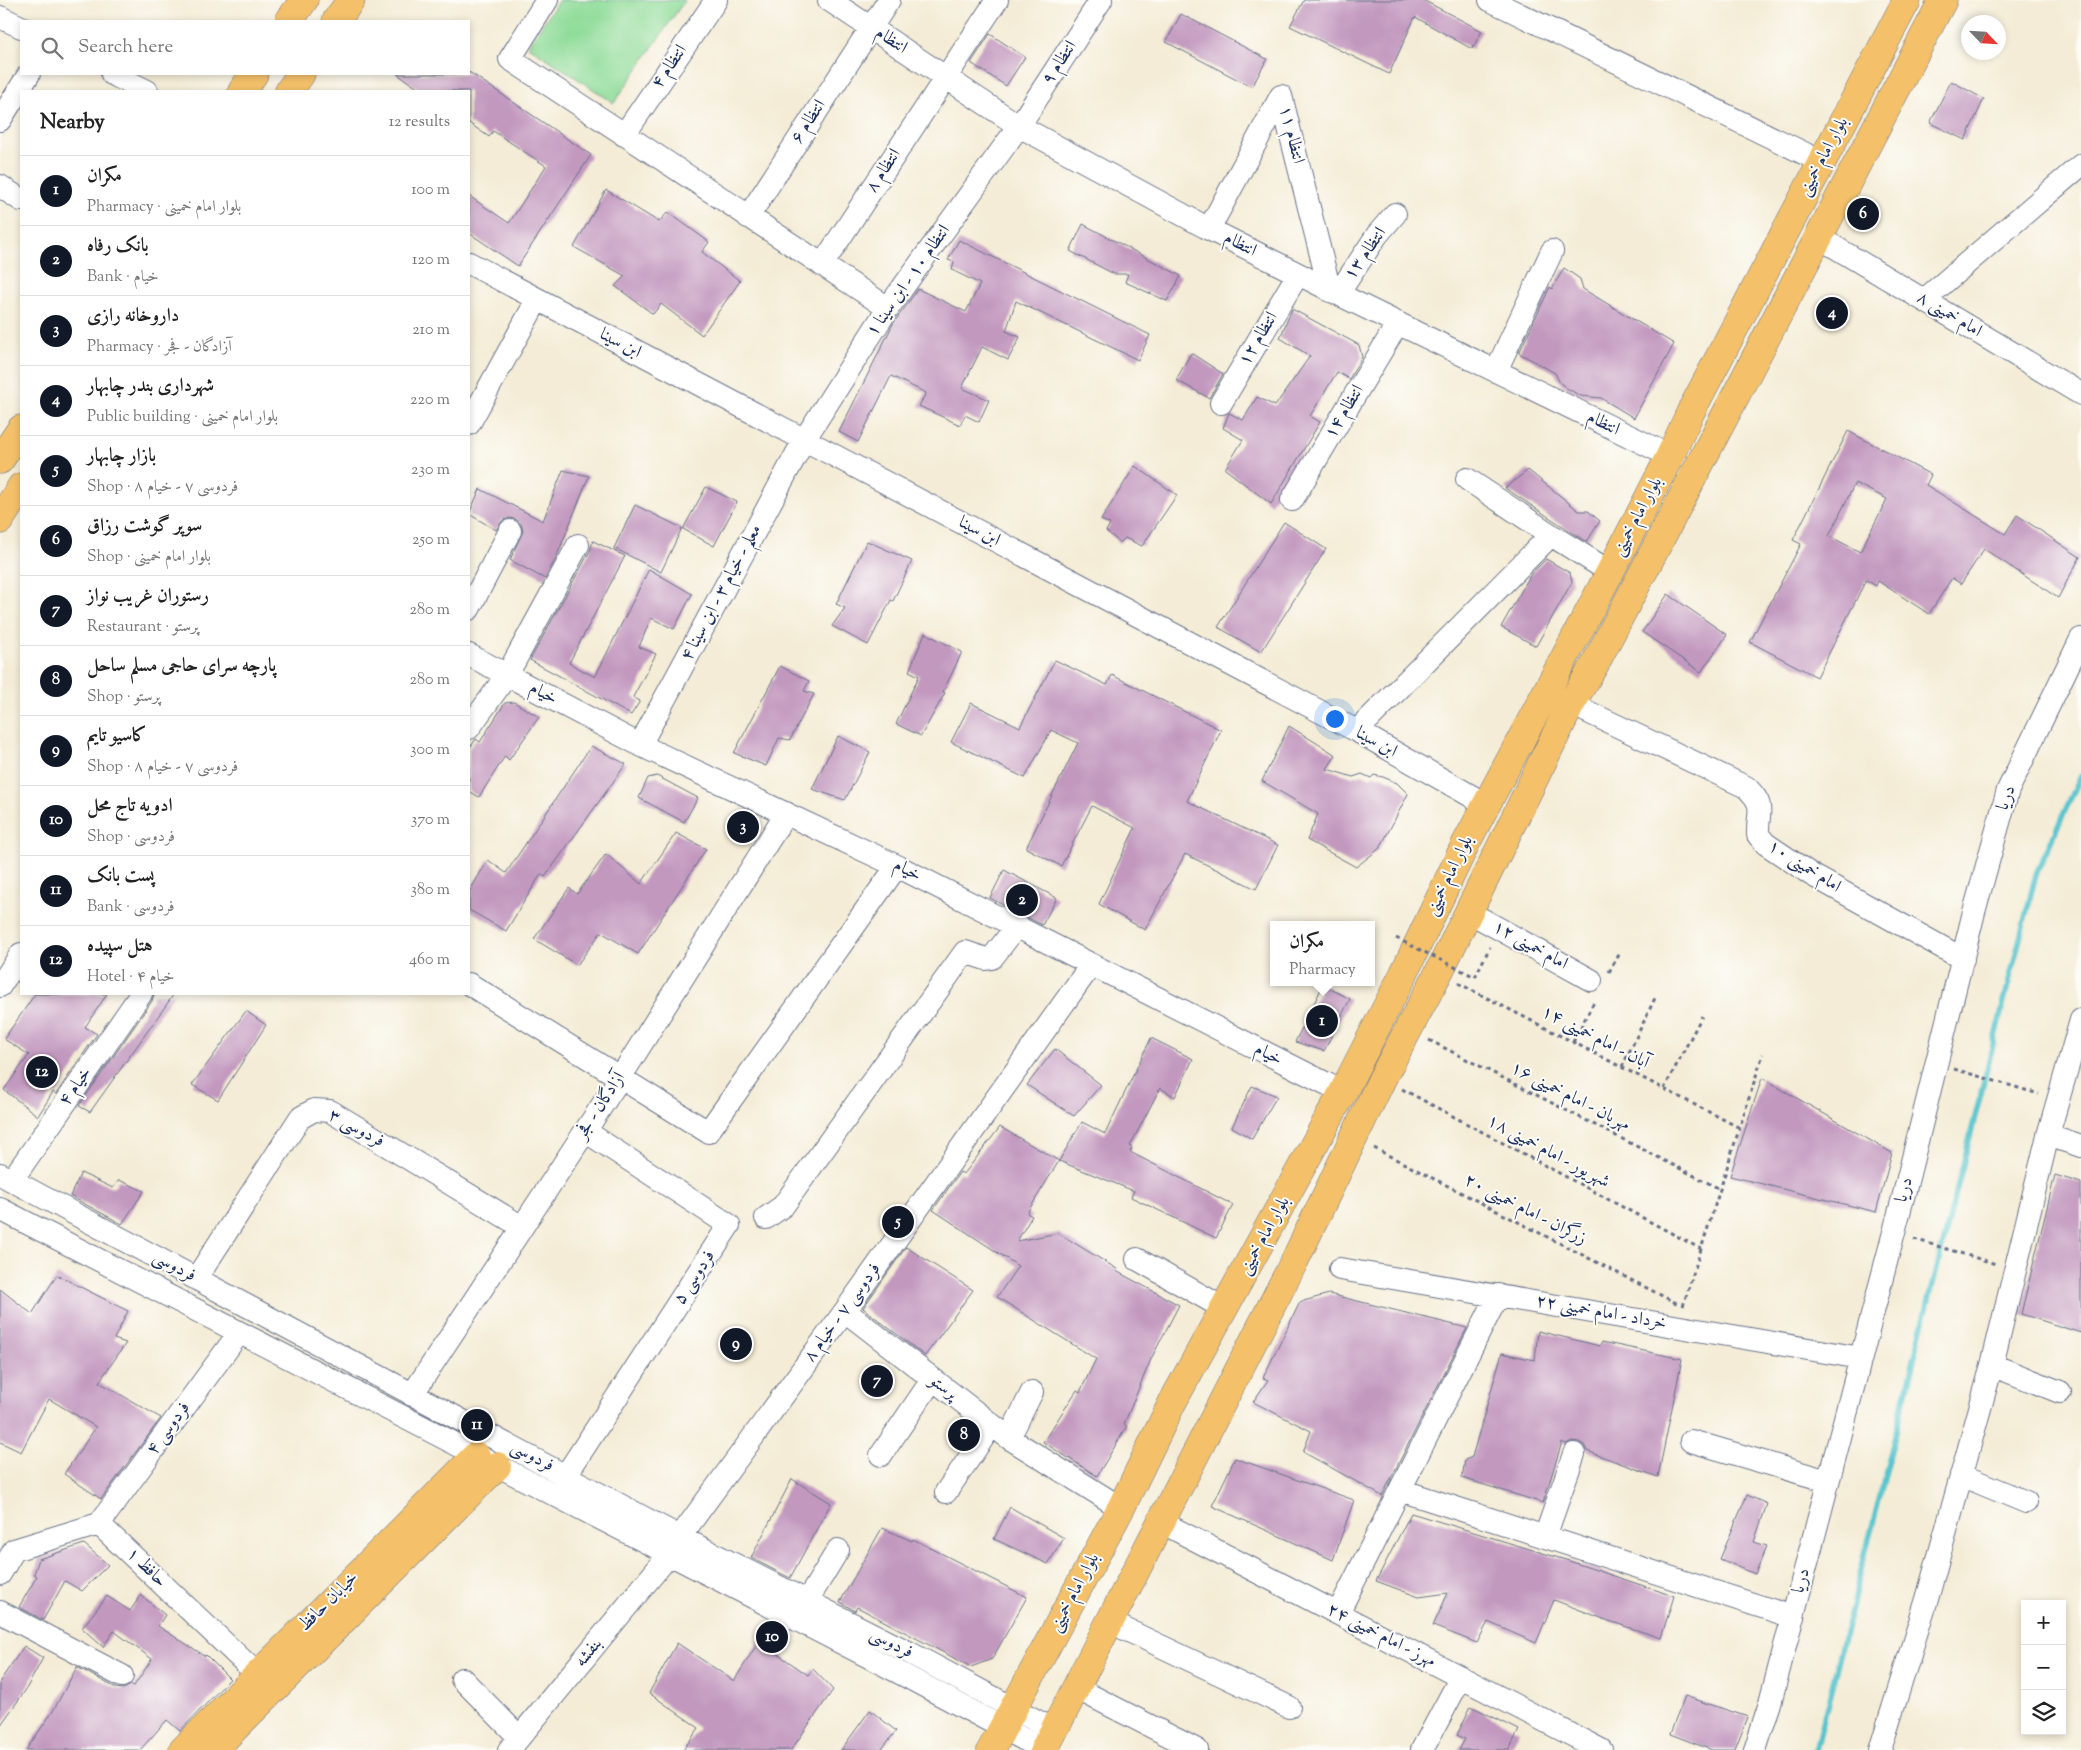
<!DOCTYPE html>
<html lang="en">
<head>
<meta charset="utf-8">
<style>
  :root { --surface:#fff; --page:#f2f2f2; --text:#222; --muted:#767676; --line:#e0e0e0; --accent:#111827 }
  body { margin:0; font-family:"Sorts Mill Goudy",Amiri,serif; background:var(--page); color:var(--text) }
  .controls { position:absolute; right:15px; bottom:15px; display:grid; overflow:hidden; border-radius:0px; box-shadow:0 2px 8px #0003 }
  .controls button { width:45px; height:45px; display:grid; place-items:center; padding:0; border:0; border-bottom:1px solid var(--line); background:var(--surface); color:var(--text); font:25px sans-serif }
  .compass { position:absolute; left:1961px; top:15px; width:45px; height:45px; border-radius:50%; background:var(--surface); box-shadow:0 2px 8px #0003; rotate:115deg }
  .you { position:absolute; left:1334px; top:718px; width:18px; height:18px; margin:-12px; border:4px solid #fff; border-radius:50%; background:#1a73e8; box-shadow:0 0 0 8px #1a73e833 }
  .badge { display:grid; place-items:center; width:32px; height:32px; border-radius:50%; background:var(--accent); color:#fff; font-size:16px; font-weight:700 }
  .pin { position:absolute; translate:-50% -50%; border:2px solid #fff; box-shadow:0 1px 5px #0006 }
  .popup { position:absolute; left:1270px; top:921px; width:105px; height:65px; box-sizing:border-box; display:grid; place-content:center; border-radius:0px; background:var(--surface); filter:drop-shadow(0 1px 4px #0005); font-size:16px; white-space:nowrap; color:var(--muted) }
  .popup b { font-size:19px; color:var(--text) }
  .popup::after { content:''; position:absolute; left:50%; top:100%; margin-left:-10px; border:10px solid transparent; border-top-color:var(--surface) }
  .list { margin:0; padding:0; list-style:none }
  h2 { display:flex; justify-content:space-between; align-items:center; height:65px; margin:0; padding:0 20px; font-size:21px }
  h2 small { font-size:16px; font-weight:400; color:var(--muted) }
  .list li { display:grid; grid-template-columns:32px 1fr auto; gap:15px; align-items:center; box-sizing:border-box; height:70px; padding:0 20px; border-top:1px solid var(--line) }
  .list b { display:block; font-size:19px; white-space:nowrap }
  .list p { margin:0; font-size:16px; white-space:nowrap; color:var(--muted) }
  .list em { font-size:16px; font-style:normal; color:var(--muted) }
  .icon { flex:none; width:28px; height:28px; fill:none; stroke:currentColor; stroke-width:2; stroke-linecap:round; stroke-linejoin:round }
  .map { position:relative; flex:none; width:2081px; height:1750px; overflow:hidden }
  .search { position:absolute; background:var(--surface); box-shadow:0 2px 8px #0003; left:20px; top:20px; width:450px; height:55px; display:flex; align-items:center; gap:12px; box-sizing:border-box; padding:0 18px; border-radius:0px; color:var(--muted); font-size:19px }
  .panel { position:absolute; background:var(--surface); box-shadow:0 2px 8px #0003; left:20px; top:90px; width:450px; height:905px; border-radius:0px }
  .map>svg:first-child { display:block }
  .green { fill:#8fdc99; stroke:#55867c }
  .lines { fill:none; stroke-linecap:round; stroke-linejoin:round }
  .stream { stroke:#58c5ce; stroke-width:5.5 }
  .building { fill:#c298bf; fill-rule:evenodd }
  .minor-casing { stroke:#677188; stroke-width:24 }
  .major-casing { stroke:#677188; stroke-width:29 }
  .path { stroke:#677188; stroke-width:3; stroke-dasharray:4 4; stroke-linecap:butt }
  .minor { stroke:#fff; stroke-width:22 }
  .major { stroke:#f4c16a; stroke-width:28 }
  .path-bridge { stroke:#677188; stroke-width:3; stroke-dasharray:4 4; stroke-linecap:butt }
  .labels { text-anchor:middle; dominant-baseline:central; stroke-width:4; stroke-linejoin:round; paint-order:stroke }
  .street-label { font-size:18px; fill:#1b2f5e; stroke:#fdfcf7 }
</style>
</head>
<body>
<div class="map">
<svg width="2081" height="1750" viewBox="0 0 2081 1750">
  <rect width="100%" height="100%" fill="#fdfcf7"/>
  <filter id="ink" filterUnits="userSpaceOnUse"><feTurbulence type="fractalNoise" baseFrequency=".02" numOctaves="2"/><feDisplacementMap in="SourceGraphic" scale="10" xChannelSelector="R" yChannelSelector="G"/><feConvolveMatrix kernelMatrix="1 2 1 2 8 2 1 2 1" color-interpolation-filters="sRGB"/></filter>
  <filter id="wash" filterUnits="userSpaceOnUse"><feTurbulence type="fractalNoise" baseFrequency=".0096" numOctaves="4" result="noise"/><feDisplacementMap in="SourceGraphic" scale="20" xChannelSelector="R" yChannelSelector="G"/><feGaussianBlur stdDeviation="1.12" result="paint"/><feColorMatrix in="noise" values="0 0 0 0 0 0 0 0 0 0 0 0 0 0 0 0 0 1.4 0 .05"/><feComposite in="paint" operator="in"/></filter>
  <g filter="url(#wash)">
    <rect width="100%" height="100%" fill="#f4ecd6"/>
    <path class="green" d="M559 0H685L614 103 528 46Z"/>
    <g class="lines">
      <path class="stream" d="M1816 1750 2036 874 2081 776"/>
    </g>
    <g id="blocks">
      <path class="building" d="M1304 0H1423L1482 31 1472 49 1415 17 1389 74 1290 26Z
        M1181 14 1267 59 1252 87 1166 42Z
        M990 34 1025 57 1006 86 971 63Z
        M469 72 591 155 518 266 469 233V196L509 223 546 166 493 131 489 137 469 123V91H422L397 74H469Z
        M1951 81 1984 99 1965 140 1930 123Z
        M606 190 659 222 668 212 709 242 702 252 740 281 702 335 661 304 653 314 615 286 625 276 574 247Z
        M1083 224 1181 276 1167 301 1125 282 1128 274H1114L1070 251Z
        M959 240 1150 335 1138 360 1016 301 1006 331 1020 337 1008 360 982 347 962 388 989 400 979 422 965 415 960 425 919 406 926 393 891 376 858 442 839 432 893 324 918 289 966 312 980 284 952 270 954 262 948 260Z
        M1564 268 1580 279 1583 289 1674 344 1634 418 1601 398 1581 396 1568 389 1560 383 1555 373 1519 353 1550 287 1552 289Z
        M1292 309 1359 345 1362 357 1349 379 1337 372 1310 416 1320 422 1271 504 1225 469 1243 440 1223 428 1229 413 1243 420 1257 397 1275 406 1310 356 1280 338Z
        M1191 353 1223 374 1209 398 1176 380Z
        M1848 431 1931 475 1926 485 2005 534 2017 515 2080 557 2058 598 1984 549 1961 584 1952 578 1929 614 1878 581 1876 586 1866 580 1817 677 1750 642 1801 544 1793 540ZM1855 483 1887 499 1860 552 1829 536Z
        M1135 466 1177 495 1142 546 1125 538 1120 543 1106 531 1110 524 1101 520Z
        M563 470 589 476 556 558 545 579 510 560 523 531 521 524 517 520 510 518 503 520 496 530 469 514 480 489 543 521Z
        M1528 470 1579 511H1588L1600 521 1588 540 1585 541 1505 488Z
        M706 487 737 502 714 546 683 529Z
        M635 505 682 528 661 572 614 548Z
        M1284 522 1326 549 1261 652 1218 627Z
        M593 541 625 556 569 663 595 677 649 569 692 594 674 629 651 618 639 647 656 654 633 697 640 701 631 715 530 660 590 551Z
        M867 541 912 561 893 601 891 600 868 645 832 626 845 608 836 604Z
        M1546 559 1570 573 1572 582 1536 646 1501 627 1531 574Z
        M1668 594 1727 635 1701 672 1642 632Z
        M925 633 962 652 943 692 945 693 921 736 896 724 919 676 909 671Z
        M1055 660 1107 685 1112 675 1221 730 1187 801 1278 845 1256 889 1185 854 1145 930 1099 904 1135 828 1092 806 1061 866 1026 848 1078 743 1051 730 1025 778 951 742 971 703 1020 727Z
        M780 666 809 681 804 691 814 694 790 740 779 738 766 766 734 753Z
        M514 702 539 717 509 760 505 756 479 797 469 791V749L476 739 480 742 505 703Z
        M1289 726 1336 755 1327 769 1353 777 1362 774 1371 778 1374 775 1383 777 1397 783 1408 794 1380 848 1356 867 1307 840 1318 814 1262 781Z
        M838 736 870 752 845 800 812 789Z
        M591 746 626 764 545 877 541 874 506 931 469 910V892L488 860 506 873Z
        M657 776 698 798 684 822 639 798 648 778Z
        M676 833 706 849 638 954 601 932 577 965 534 939 569 888 577 894 606 854 641 884Z
        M1004 870 1057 898 1042 925 990 898Z
        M1323 985 1350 999 1324 1051 1295 1042Z
        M35 994H107L85 1027 97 1034 56 1094 53 1092 38 1116 4 1090 29 1055 4 1039Z
        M154 994H174L90 1112 79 1106 152 1001Z
        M246 1011 266 1025 218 1100 192 1085Z
        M1151 1038 1193 1059 1175 1097 1160 1088 1130 1146 1132 1148 1130 1152 1233 1205 1216 1238 1131 1197 1134 1191 1059 1161 1082 1122 1105 1134Z
        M1055 1049 1101 1085 1074 1116 1027 1085Z
        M1762 1078 1892 1153 1876 1212 1730 1176Z
        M1252 1086 1277 1096 1252 1139 1232 1127Z
        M1000 1127 1059 1161 1027 1213 1032 1216 1017 1241 1058 1233 1117 1269 1116 1271 1179 1305 1151 1359 1124 1424 1127 1426 1097 1476 1043 1442 1077 1390 1080 1392 1096 1359 997 1297 1018 1266 933 1210 960 1172 964 1174Z
        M81 1173 113 1188 119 1180 144 1191 122 1224 70 1196Z
        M2055 1175 2081 1183V1333L2021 1314Z
        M906 1247 973 1290 925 1356 863 1308Z
        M57 1275 128 1311 114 1339 126 1343 99 1382 161 1418 101 1499 64 1474 96 1427 49 1399 21 1452 0 1442V1289L32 1314Z
        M1329 1294 1467 1328 1382 1496 1303 1452 1311 1431 1253 1402 1268 1380 1263 1378 1300 1302Z
        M1538 1331 1600 1346 1602 1342 1682 1359 1658 1477 1587 1451 1584 1445 1579 1442 1572 1441 1566 1444 1562 1442 1543 1503 1462 1478 1465 1460 1472 1457 1502 1353 1535 1360Z
        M1235 1458 1354 1500 1333 1560 1212 1506Z
        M792 1479 831 1503 790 1578 751 1558Z
        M1747 1495 1767 1504 1754 1542 1767 1546 1755 1574 1720 1559Z
        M1010 1507 1064 1538 1048 1564 994 1539Z
        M1411 1513 1569 1561 1674 1596 1661 1638 1609 1621 1554 1600 1536 1643 1488 1622 1477 1643 1433 1626 1448 1593 1419 1597 1376 1581Z
        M882 1528 912 1541 913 1539 1027 1597 992 1659 971 1667 857 1607 855 1611 840 1602Z
        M84 1544 108 1565 82 1591 65 1581 43 1620 19 1607 37 1576 34 1574 39 1559Z
        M141 1595 165 1615 158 1626 205 1656 206 1655 230 1679 180 1731 167 1720 140 1750H26L53 1711 77 1667 116 1688 123 1689 131 1685 134 1686 152 1659 114 1631 103 1647 82 1628 107 1596 130 1611Z
        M759 1641 808 1675 813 1669 833 1690 791 1750H683L699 1728 649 1693 677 1643 734 1681Z
        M24 1646 43 1658 25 1691 0 1726V1681Z
        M1685 1696 1748 1717 1735 1750H1712L1670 1734Z
        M1471 1706 1519 1730 1509 1750H1459L1465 1739 1457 1735Z
        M870 1710 896 1731 881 1750H841Z"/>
    </g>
  </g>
  <g filter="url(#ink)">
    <use href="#blocks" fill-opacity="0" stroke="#677188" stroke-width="1"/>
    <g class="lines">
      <g class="minor-casing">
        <path id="minor" d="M547 0 510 59 888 308
          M829 0 1019 126 1209 229 1338 294 1670 456
          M1490 0 1822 162
          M0 17 21 27
          M112 74 147 91
          M0 120 29 74
          M624 135 716 0
          M0 186 21 200
          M748 217 889 0
          M1209 229 1281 96 1330 291
          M1818 237 2081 394
          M469 263 1357 731 1487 805
          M822 265 997 0
          M1338 294 1377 235 1395 214
          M1924 300 2081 165
          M1496 371 1552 251
          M1221 403 1298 274
          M469 424 537 300
          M1467 479 1551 535 1610 572
          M1292 500 1398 323
          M469 609 510 531
          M469 655 640 745 897 866 1343 1092
          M1571 704 1746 787C1767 807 1757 811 1758 835L1766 844 1812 875 1963 959
          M469 728 507 675 578 545
          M1357 731 1551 535
          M640 745 804 440 888 308 1019 126 1101 0
          M1469 912 1591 980
          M469 984 708 1132 897 866
          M0 986 21 954
          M2048 1135 2081 1146
          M0 1174 680 1537 910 1653 1054 1730
          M12 1180 141 994
          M0 1209 900 1673 1044 1750
          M766 1218 783 1206 965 952 986 959 992 958 1016 927
          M1137 1259 1225 1309
          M1340 1269 1861 1358
          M196 1279 300 1118 314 1110 330 1111 522 1227
          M845 1311 1009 1438 1121 1508
          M1992 1365 2060 1392
          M412 1395 620 1078 786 813
          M1009 1438 1032 1392
          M1691 1441 1828 1481
          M881 1455 932 1380
          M566 1475 729 1225 585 1131
          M1961 1475 2026 1502
          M1400 1490 1793 1617
          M946 1492 992 1425
          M1161 1522 1601 1750
          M99 1524 239 1333
          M680 1537 845 1311 1091 965
          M1545 1537 1574 1454
          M14 1550 99 1524 257 1674
          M0 1574 14 1550
          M807 1601 838 1550
          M0 1612 122 1676
          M1338 1613 1498 1295
          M1110 1622 1289 1707
          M462 1679 519 1737
          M1076 1688 1197 1750
          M509 1750 669 1555
          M1422 1750 1461 1677
          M1755 1750 1770 1703 1904 1194 1974 912 2008 790 2081 639
          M1880 1750 1927 1599 1992 1365 2048 1135 2081 1020"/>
      </g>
      <g class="major-casing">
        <path id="major" d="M289 21 304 0
          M336 21 351 0
          M242 91 254 74
          M289 91 301 74
          M0 460 21 429
          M0 520 21 487
          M183 1750 476 1456
          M213 1750 497 1466
          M991 1750 1121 1508 1173 1401 1343 1092 1403 975 1466 843 1610 572 1670 456 1690 413 1907 0
          M1044 1750 1295 1260 1382 1079 1439 972 1571 704 1594 666 1943 0"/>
      </g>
      <path class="path" d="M1609 972 1620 953
        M1475 977 1490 947
        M1458 983 1740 1128
        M1429 1040 1720 1189
        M1573 1042 1595 1000
        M1622 1067 1656 996
        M1954 1069 2039 1094
        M1402 1089 1701 1249
        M1664 1089 1702 1016
        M1374 1148 1680 1305
        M1914 1239 1996 1264
        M1683 1306 1763 1054"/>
      <use href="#minor" class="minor"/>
      <use href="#major" class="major"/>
      <path class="path-bridge" d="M1396 938 1475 977"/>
    </g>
  </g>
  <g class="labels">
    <g class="street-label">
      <text transform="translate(891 41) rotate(33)">انتظام</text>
      <text transform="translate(1060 63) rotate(-57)">انتظام ۹</text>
      <text transform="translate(670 67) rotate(-56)">انتظام ۴</text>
      <text transform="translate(809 122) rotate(-57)">انتظام ۶</text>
      <text transform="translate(1291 135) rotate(76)">انتظام ۱۱</text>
      <text transform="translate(1824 157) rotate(-62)">بلوار امام خمینی</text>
      <text transform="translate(884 171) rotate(-57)">انتظام ۸</text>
      <text transform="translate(1240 245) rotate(27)">انتظام</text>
      <text transform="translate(1366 254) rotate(-55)">انتظام ۱۳</text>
      <text transform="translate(909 281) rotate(-55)">انتظام ۱۰ - ابن سینا ۱</text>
      <text transform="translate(1949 315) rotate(31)">امام خمینی ۸</text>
      <text transform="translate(1259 339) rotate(-59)">انتظام ۱۲</text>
      <text transform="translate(620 344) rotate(28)">ابن سینا</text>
      <text transform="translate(1345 412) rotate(-59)">انتظام ۱۴</text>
      <text transform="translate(1603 424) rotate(26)">انتظام</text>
      <text transform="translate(1638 517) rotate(-62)">بلوار امام خمینی</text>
      <text transform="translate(979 532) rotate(28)">ابن سینا</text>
      <text transform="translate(722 593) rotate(-62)">معلم - خیام ۳ - ابن سینا ۴</text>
      <text transform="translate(543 694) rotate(28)">خیام</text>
      <text transform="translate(1376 743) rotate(29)">ابن سینا</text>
      <text transform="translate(2007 798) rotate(-71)">دریا</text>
      <text transform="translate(1804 867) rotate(32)">امام خمینی ۱۰</text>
      <text transform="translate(907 871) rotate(27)">خیام</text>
      <text transform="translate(1450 876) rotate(-64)">بلوار امام خمینی</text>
      <text transform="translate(1530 946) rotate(29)">امام خمینی ۱۲</text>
      <text transform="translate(1595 1038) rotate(27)">آبان - امام خمینی ۱۴</text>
      <text transform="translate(1268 1055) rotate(27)">خیام</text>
      <text transform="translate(76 1087) rotate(-55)">خیام ۴</text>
      <text transform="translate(1570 1097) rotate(27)">مهربان - امام خمینی ۱۶</text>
      <text transform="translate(601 1106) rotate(-57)">آزادگان - فجر</text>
      <text transform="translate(356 1129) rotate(28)">فردوسی ۳</text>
      <text transform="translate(1548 1152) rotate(28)">شهریور - امام خمینی ۱۸</text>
      <text transform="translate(1905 1190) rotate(-76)">دریا</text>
      <text transform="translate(1525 1210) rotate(27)">زرگران - امام خمینی ۲۰</text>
      <text transform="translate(1265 1236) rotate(-61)">بلوار امام خمینی</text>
      <text transform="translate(174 1267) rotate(28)">فردوسی</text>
      <text transform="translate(695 1278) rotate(-57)">فردوسی ۵</text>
      <text transform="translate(843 1313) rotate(-54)">فردوسی ۷ - خیام ۸</text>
      <text transform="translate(1601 1313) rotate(10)">خرداد - امام خمینی ۲۲</text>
      <text transform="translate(943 1388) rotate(37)">پرستو</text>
      <text transform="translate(169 1429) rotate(-54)">فردوسی ۴</text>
      <text transform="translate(532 1457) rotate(28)">فردوسی</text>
      <text transform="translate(146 1568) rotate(44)">حافظ ۱</text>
      <text transform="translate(1802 1581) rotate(-75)">دریا</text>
      <text transform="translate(1075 1593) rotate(-62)">بلوار امام خمینی</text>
      <text transform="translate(329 1602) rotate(-45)">خیابان حافظ</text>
      <text transform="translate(1381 1636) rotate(27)">مهرز - امام خمینی ۲۴</text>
      <text transform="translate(891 1644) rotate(27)">فردوسی</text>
      <text transform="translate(589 1653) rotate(-51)">بنفشه</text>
    </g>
  </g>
</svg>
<div class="controls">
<button>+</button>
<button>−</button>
<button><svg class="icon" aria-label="layers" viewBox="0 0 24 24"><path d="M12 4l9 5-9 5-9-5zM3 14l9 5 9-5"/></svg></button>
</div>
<svg class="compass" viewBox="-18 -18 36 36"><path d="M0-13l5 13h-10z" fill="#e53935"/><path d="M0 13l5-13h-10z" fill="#767676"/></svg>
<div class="you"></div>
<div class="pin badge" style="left:1322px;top:1021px">1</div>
<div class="popup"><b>مکران</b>Pharmacy</div>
<div class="pin badge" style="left:1022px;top:900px">2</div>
<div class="pin badge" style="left:743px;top:827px">3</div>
<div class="pin badge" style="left:1832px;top:313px">4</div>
<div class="pin badge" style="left:898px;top:1222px">5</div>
<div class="pin badge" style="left:1863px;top:214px">6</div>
<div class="pin badge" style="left:877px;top:1381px">7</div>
<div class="pin badge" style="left:964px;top:1435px">8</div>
<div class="pin badge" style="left:736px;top:1344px">9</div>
<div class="pin badge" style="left:772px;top:1637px">10</div>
<div class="pin badge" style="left:477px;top:1425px">11</div>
<div class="pin badge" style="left:42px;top:1072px">12</div>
<div class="search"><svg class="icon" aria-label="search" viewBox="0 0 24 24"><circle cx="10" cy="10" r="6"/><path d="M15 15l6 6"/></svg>Search here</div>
<section class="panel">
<h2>Nearby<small>12 results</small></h2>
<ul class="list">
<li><span class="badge">1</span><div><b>مکران</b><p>Pharmacy · بلوار امام خمینی</p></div><em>100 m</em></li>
<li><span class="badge">2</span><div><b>بانک رفاه</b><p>Bank · خیام</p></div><em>120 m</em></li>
<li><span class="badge">3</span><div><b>داروخانه رازی</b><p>Pharmacy · آزادگان - فجر</p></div><em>210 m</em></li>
<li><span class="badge">4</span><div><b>شهرداری بندر چابهار</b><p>Public building · بلوار امام خمینی</p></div><em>220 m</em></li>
<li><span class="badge">5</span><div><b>بازار چابهار</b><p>Shop · فردوسی ۷ - خیام ۸</p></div><em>230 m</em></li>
<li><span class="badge">6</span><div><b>سوپر گوشت رزاق</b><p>Shop · بلوار امام خمینی</p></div><em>250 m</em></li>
<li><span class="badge">7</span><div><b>رستوران غریب نواز</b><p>Restaurant · پرستو</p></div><em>280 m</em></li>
<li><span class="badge">8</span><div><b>پارچه سرای حاجی مسلم ساحل</b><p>Shop · پرستو</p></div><em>280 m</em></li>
<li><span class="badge">9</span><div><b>کاسیو تایم</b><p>Shop · فردوسی ۷ - خیام ۸</p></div><em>300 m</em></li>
<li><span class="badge">10</span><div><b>ادویه تاج محل</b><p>Shop · فردوسی</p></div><em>370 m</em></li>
<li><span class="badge">11</span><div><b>پست بانک</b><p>Bank · فردوسی</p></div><em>380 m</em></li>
<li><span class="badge">12</span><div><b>هتل سپیده</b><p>Hotel · خیام ۴</p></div><em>460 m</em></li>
</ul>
</section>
</div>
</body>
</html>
